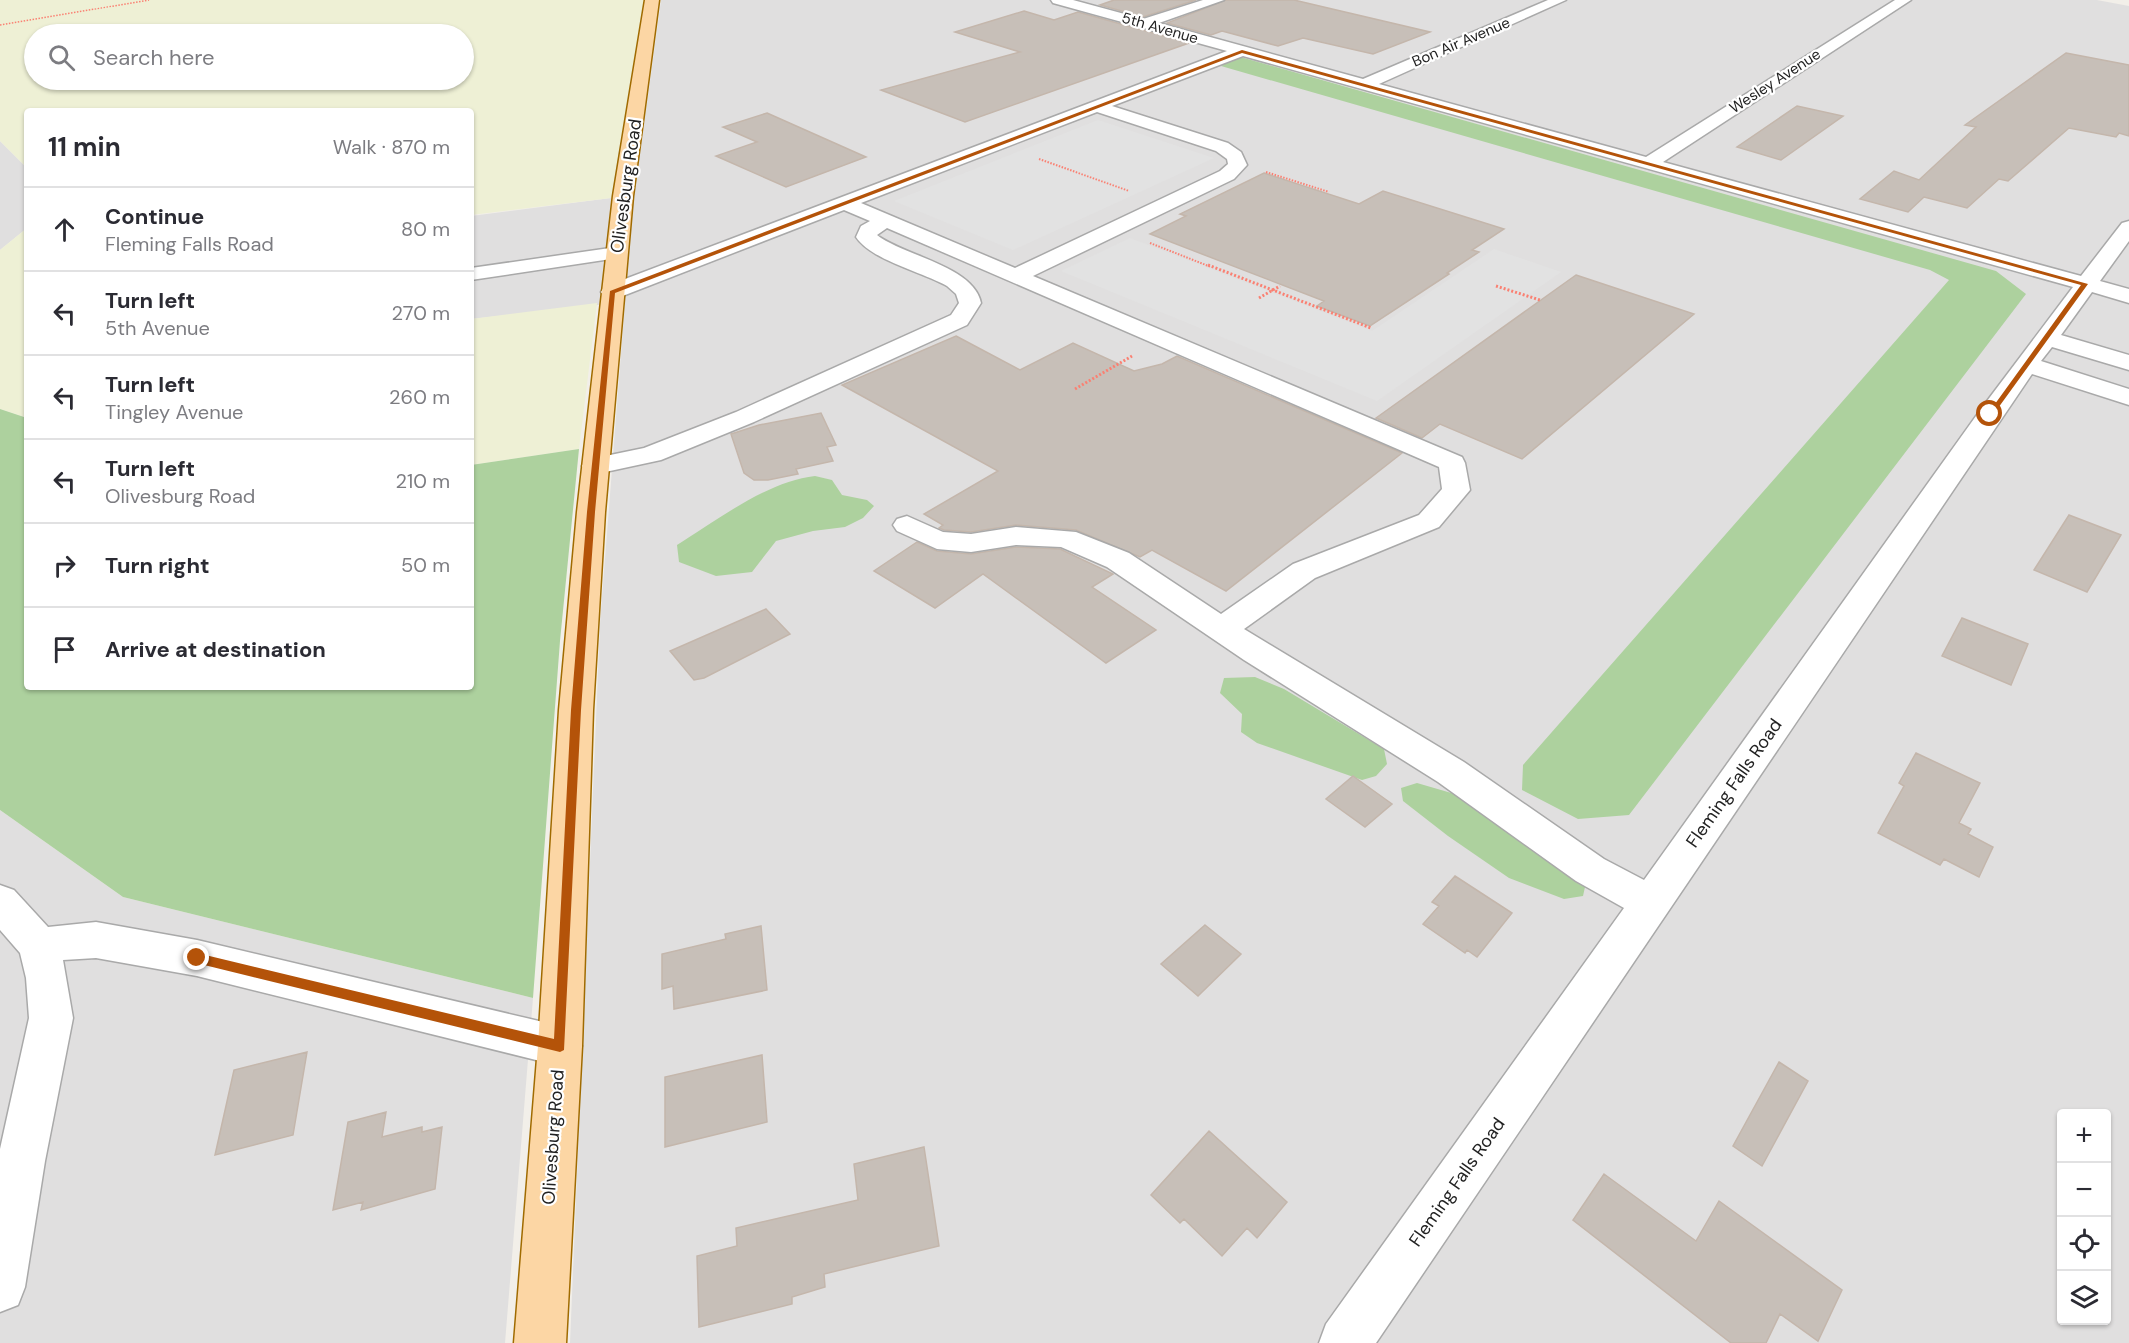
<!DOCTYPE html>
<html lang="en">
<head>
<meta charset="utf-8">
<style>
  :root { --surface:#fff; --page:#f7f7f7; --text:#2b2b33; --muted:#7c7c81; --line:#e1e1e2 }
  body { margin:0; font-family:"DM Sans",sans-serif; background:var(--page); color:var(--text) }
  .controls { position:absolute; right:18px; bottom:18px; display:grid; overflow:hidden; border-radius:6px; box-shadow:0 2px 4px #0004 }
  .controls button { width:54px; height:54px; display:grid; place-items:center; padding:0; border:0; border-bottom:2px solid var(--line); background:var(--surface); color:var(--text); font:30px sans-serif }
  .stop { position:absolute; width:18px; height:18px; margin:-14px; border:4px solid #b45309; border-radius:50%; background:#fff }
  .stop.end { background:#b45309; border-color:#fff; box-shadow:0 2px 6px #0008 }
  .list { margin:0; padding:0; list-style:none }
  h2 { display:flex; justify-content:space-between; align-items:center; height:78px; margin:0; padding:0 24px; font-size:26px }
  h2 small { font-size:20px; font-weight:400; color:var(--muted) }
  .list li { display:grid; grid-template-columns:39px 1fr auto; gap:18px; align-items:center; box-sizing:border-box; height:84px; padding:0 24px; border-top:2px solid var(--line) }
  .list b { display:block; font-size:22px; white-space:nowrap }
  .list p { margin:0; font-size:20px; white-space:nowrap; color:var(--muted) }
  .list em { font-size:20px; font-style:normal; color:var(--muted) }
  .icon { flex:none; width:33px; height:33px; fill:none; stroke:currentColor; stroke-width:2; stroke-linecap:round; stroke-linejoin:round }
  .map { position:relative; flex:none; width:2129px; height:1343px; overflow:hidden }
  .search { position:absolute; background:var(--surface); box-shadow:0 2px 4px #0004; left:24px; top:24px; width:450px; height:66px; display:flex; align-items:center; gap:15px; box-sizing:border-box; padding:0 21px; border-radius:33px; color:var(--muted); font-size:22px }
  .panel { position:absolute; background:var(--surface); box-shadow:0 2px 4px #0004; left:24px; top:108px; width:450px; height:582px; border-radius:6px }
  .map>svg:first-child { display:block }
  .residential { fill:#e0dfdf; fill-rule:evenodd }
  .farmland { fill:#eef0d5; fill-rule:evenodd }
  .forest { fill:#add19e }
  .parking { fill:#e2e2e2 }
  .building { fill:#c7bfb8; stroke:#c4b6ab; stroke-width:1.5 }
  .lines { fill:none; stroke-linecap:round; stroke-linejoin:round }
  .minor-casing { stroke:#a9a9a9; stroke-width:3 }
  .major-casing { stroke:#a06b00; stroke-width:3 }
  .path-far2 { stroke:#fa8072; stroke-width:1.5; stroke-dasharray:1.5 1.5; stroke-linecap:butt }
  .path-far1 { stroke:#fa8072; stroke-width:2; stroke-dasharray:1.5 1.5; stroke-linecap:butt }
  .path { stroke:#fa8072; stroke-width:3; stroke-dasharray:2 2; stroke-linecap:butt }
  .minor { fill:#fff; fill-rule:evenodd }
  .major { fill:#fcd6a4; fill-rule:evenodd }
  .route { fill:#b45309 }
  .labels { text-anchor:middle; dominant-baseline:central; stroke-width:4.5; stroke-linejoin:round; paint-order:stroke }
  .far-street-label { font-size:15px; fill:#222; stroke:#fff }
  .street-label { font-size:18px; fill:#222; stroke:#fff }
</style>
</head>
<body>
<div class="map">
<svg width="2129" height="1343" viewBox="0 0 2129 1343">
  <rect width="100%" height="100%" fill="#f2efe9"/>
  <path class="residential" d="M661 0H2097L2129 6V1343H570L600 623 625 302 471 319V216L611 198 620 142 642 140ZM2062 1114H2106V1320H2062Z
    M0 141 27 168V228L0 250Z
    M0 810 123 897 533 998 505 1343H0Z"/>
  <path class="farmland" d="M0 0H644L611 198 471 215V111H27V168L0 141ZM34 34H464V80H34Z
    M27 228V418L0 409V250Z
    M597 303 579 449 471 465V319Z"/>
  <path class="forest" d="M1235 58H1244L1996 271 2026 294 1629 815 1578 819 1522 790 1523 765 1949 280 1930 270 1221 66Z
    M0 409 27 418V687H471V465L579 449 560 641 533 998 123 897 0 810Z
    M815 476 832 480 842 495 867 500 874 506 863 518 845 527 813 531 776 541 752 572 716 576 679 562 677 545C717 520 768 481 815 476Z
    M1255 677 1284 689 1384 749 1387 764 1376 776 1362 780 1257 743 1241 732 1242 714 1220 693 1224 678Z
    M1417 783 1465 797 1587 878 1583 896 1564 899 1509 878 1448 836 1403 801 1401 788Z"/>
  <path class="parking" d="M1098 120 1214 158 1013 250 894 201Z
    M1130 238 1372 331 1494 249 1561 272 1377 401 1061 271Z"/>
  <path class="building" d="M1114 0H1196L1143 17 1100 5Z
    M1226 0H1294L1430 32 1373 54 1303 38 1278 46 1222 31 1211 35 1167 23Z
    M1024 11 1054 20 1078 12 1189 43 965 122 881 90 1020 52 955 32Z
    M2066 53 2129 65V136L2119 133 2116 137 2069 128 2008 181 1999 179 1967 208 1924 197 1908 212 1860 199 1894 171 1919 180 1976 127 1965 125Z
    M1797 106 1843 116 1781 160 1737 147Z
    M767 113 866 157 786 187 716 156 757 142 723 127Z
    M1264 173 1359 204 1383 191 1504 229 1472 250 1479 252 1447 273 1449 274 1370 326 1317 306 1324 301 1150 234 1186 216 1180 214Z
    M1576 275 1694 314 1522 459 1440 424 1422 438 1376 418Z
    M956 336 1020 370 1073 343 1134 371 1162 364 1177 356 1402 453 1226 591 1152 550 1140 557 1076 530 1016 525 971 532 944 530 939 528 943 525 924 514 998 471 842 385Z
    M821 413 836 445 827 447 833 461 796 469 798 474 768 480H754L744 473 731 434 759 425Z
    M2069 515 2121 535 2087 592 2034 570Z
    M917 542 937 551 971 554 1016 547 1060 549 1113 574 1092 587 1156 630 1106 663 983 574 935 608 874 571Z
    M766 609 790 634 704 678 694 680 670 651Z
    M1962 618 2028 644 2011 685 1942 656Z
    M1916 753 1980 783 1959 823 1971 829 1968 834 1993 847 1979 877 1944 859 1940 865 1878 833 1904 786 1899 783Z
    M1353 776 1392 804 1365 827 1326 799Z
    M1455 876 1512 913 1477 957 1467 950 1465 953 1423 924 1439 906 1432 902Z
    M1205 925 1241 954 1198 996 1161 964Z
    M761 926 767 990 674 1009 673 986 662 989V954L726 939 725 934Z
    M307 1052 293 1135 215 1155 234 1070Z
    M762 1055 767 1122 665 1147V1077Z
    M1779 1062 1808 1081 1762 1166 1733 1146Z
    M386 1112 382 1137 422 1127V1132L442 1127 435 1189 361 1210 363 1202 333 1210 348 1122Z
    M1209 1131 1287 1202 1257 1238 1247 1228 1222 1256 1184 1219 1180 1223 1151 1195Z
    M924 1147 939 1246 824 1274 825 1287 792 1297V1304L699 1327 697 1256 737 1246 736 1228 858 1200 854 1164Z
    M1604 1174 1696 1241 1719 1201 1842 1290 1818 1341 1780 1314 1766 1343H1731L1573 1220Z"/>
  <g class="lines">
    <g class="minor-casing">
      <path id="minor" d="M1051 0H1073L1143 19 1203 0H1224L1159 23 1363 79 1548 0H1566L1379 84 1646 157 1895 0H1911L1663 162 2081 276 2122 223 2129 221V241L2100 281 2129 289V303L2092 292 2061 335 2129 355V370L2052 347 2041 361 2129 389V405L2032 374 1376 1343H1319L1326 1324 1624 908 1576 881 1438 782 1244 660 1107 567 1061 547 1016 545 971 552 937 549 897 531 893 525 897 519 907 516 943 532 971 534 1016 527 1076 532 1129 553 1221 614 1293 564 1419 515 1442 489 1439 467 887 228 877 235C904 256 974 266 981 303L967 325 754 422 661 460 596 474 586 472 582 466 586 460 644 448 736 412 951 315 959 303 956 294 947 286C922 272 871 260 856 237L861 226 870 221 844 210 620 297H604L601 292 604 287 1227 51 1053 3ZM1243 56 2073 287 1981 409 1644 880 1604 859 1464 762 1244 629 1315 578 1439 527 1470 490 1465 463 1462 457 1033 276 1234 179 1247 165 1241 152 1228 143 1112 106ZM1097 112 1216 151 1227 159 1228 164 1220 171 1015 268 861 203Z
        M617 247 624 249 627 253 624 257 471 280V268Z
        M0 885 14 890 48 927 96 922 197 940 560 1026 576 1032 582 1046 576 1060 560 1066 197 976 96 958 63 960 73 1018 45 1161 25 1287 18 1305 0 1312V1149L29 1018 26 978 20 953 0 930Z"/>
    </g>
    <g class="major-casing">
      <path id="major" d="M645 0H659L633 196 605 512 593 710 582 1046 566 1343H514L538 1046 559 710 577 512 613 196Z"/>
    </g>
    <path class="path-far2" d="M0 25 149 0"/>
    <path class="path-far1" d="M1039 159 1129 191
      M1266 172 1329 192
      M1150 243 1211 267"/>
    <path class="path" d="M1208 265 1371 328
      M1496 286 1540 300
      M1259 298 1280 286
      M1075 389 1132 356"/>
    <use href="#minor" class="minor"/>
    <use href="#major" class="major"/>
  </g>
  <path class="route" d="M1242 50 2088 284 1993 415H1987L2081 285 1242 53 615 293 595 512 581 710 564 1050 560 1052 192 962 191 958 197 953 554 1039 571 710 587 512 610 291Z"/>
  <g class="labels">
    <g class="far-street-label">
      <text transform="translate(1160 28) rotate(16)">5th Avenue</text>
      <text transform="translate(1461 42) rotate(-23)">Bon Air Avenue</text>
      <text transform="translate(1775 81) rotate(-33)">Wesley Avenue</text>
    </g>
    <g class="street-label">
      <text transform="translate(626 186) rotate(-82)">Olivesburg Road</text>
      <text transform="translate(1734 783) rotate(-55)">Fleming Falls Road</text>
      <text transform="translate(553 1137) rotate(-86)">Olivesburg Road</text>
      <text transform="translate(1457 1182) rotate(-55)">Fleming Falls Road</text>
    </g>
  </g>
</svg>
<div class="controls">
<button>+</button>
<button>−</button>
<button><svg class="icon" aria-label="locate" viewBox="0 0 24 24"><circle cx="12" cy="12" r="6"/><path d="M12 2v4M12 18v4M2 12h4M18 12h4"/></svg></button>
<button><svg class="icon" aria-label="layers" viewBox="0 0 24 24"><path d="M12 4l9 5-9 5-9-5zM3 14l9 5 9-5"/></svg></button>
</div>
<div class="stop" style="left:1990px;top:414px"></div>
<div class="stop end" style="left:197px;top:958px"></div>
<div class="search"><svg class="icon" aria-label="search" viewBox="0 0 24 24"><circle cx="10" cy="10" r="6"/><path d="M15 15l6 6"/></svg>Search here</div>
<section class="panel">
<h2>11 min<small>Walk · 870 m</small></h2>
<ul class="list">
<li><svg class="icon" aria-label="ahead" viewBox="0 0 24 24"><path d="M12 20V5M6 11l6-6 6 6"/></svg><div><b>Continue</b><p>Fleming Falls Road</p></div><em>80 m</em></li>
<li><svg class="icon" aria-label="left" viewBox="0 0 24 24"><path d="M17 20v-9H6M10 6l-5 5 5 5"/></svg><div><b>Turn left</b><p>5th Avenue</p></div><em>270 m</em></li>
<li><svg class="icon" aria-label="left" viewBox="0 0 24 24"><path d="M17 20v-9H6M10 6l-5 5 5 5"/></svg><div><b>Turn left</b><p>Tingley Avenue</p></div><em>260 m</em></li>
<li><svg class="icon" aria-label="left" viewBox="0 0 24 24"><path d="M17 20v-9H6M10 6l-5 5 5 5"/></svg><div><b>Turn left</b><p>Olivesburg Road</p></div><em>210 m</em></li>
<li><svg class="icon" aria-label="right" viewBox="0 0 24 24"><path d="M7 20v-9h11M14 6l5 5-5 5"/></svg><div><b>Turn right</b></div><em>50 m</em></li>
<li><svg class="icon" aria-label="arrive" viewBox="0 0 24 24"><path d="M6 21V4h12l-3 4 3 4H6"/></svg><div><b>Arrive at destination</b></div></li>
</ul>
</section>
</div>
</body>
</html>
